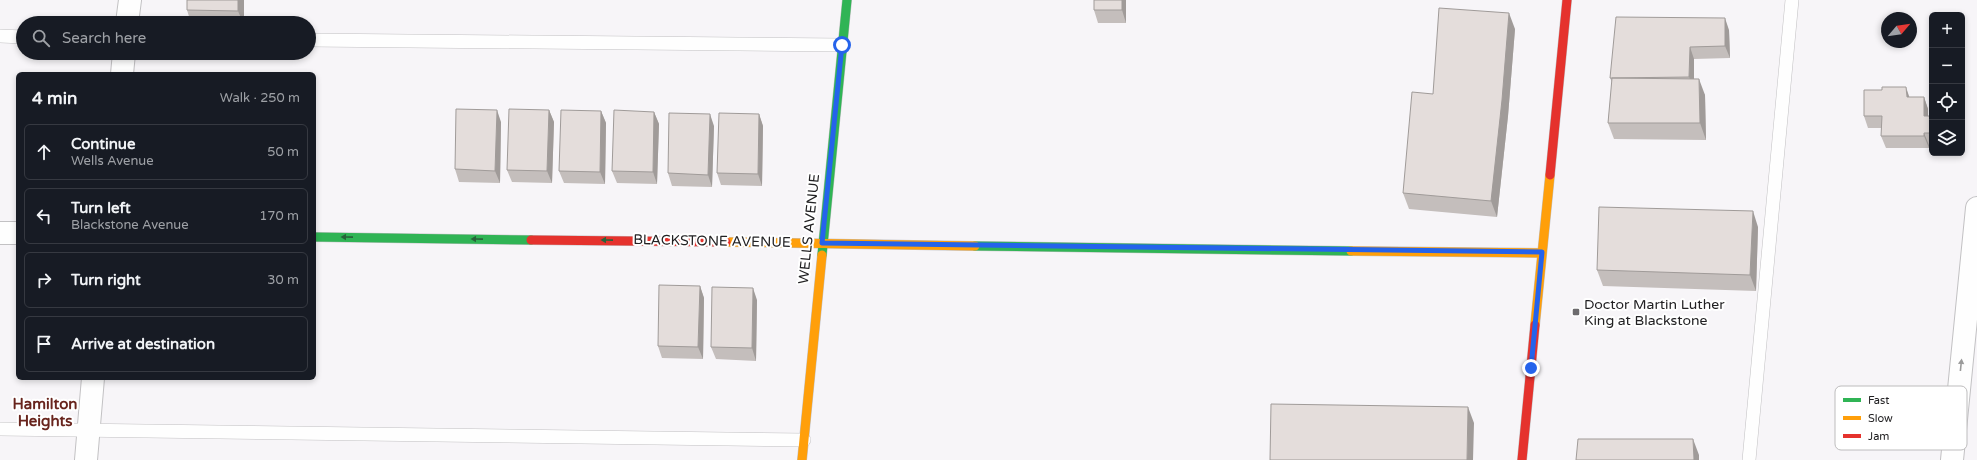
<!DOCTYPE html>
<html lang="en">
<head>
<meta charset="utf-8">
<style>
  :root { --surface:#171b24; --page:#20242c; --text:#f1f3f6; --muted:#9ea1a6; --line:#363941 }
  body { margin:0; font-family:"Varela Round",sans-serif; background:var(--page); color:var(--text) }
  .controls { position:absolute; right:12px; top:12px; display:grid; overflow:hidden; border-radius:6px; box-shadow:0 2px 6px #0003 }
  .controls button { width:36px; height:36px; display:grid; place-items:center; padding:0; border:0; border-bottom:1px solid var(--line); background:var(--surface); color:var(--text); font:20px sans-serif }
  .compass { position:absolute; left:1881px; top:12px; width:36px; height:36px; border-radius:50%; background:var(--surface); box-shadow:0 2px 6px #0003; rotate:61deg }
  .stop { position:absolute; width:12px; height:12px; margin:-9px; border:3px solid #2563eb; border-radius:50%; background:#fff }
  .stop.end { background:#2563eb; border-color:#fff; box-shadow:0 1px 4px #0008 }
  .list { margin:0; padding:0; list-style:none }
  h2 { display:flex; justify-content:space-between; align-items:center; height:52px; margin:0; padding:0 16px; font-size:17px }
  h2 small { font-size:13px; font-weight:400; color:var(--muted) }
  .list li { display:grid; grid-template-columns:26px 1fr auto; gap:12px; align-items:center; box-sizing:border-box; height:56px; margin:0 8px 8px; padding:0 8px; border:1px solid var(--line); border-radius:6px }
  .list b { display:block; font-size:15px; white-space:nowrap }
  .list p { margin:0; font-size:13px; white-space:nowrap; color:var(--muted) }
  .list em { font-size:13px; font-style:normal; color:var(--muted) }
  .icon { flex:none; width:22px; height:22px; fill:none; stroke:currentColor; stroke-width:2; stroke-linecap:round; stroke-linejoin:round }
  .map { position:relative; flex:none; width:1977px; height:460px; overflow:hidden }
  .search { position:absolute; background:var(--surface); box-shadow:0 2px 6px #0003; left:16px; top:16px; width:300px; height:44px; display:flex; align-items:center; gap:10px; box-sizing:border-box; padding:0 14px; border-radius:22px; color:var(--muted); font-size:15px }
  .panel { position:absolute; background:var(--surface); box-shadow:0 2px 6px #0003; left:16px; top:72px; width:300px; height:308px; border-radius:6px }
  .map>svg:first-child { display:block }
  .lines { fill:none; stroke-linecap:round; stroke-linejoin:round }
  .lane-casing { stroke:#c2c1c3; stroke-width:14 }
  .street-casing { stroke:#c2c1c3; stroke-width:24 }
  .fast-casing { stroke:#c2c1c3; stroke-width:10 }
  .slow-casing { stroke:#c2c1c3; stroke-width:10 }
  .jam-casing { stroke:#c2c1c3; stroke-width:10 }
  .lane { stroke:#fefefe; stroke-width:13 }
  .street { stroke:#fefefe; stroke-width:22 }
  .fast { stroke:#30b455; stroke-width:9 }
  .slow { stroke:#ff9f0a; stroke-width:9 }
  .jam { stroke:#e5322d; stroke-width:9 }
  .wall { fill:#c4bebc }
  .shaded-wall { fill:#a09b99 }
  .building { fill:#e4dddb; stroke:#a09b99 }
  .oneway { fill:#28633a }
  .oneway2 { fill:#9b9b9b }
  .route { stroke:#2563eb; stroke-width:5 }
  .poi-dot { fill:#6d6b6e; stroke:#fff; stroke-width:1.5 }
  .labels { text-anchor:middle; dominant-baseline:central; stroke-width:4; stroke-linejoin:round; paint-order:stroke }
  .street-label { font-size:14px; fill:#222123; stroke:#fff }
  .poi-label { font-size:14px; fill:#222123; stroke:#fff; text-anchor:start }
  .neighbourhood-label { font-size:15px; font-weight:bold; fill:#68241d; stroke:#fff }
  .key { fill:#fff; stroke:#bdbcbd; stroke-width:1 }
  .key-label { font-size:11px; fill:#222123 }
</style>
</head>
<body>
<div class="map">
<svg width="1977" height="460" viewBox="0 0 1977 460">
  <rect width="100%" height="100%" fill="#f7f5f8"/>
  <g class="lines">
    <g class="lane-casing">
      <path id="lane" d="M0 36 23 37
        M309 40 842 45
        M0 429 804 440
        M1749 460 1792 0"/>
    </g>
    <g class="street-casing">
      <path id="street" d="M127 23 130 0
        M122 74 124 53
        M0 233H18
        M86 460 93 378
        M1952 460 1977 208"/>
    </g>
    <g class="fast-casing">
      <path id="fast" d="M314 237 531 240
        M975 246 1351 251
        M822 255 847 0"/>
    </g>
    <g class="slow-casing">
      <path id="slow" d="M726 242 975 246
        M1351 251 1542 253
        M1535 325 1550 175
        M802 460 822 255"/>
    </g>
    <g class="jam-casing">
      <path id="jam" d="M1550 175 1567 0
        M531 240 726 242
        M1522 460 1535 325"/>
    </g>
    <use href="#lane" class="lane"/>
    <use href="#street" class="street"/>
    <use href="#fast" class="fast"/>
    <use href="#slow" class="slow"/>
    <use href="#jam" class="jam"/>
  </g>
  <path class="wall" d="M244 0V23H191L187 10Z
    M1126 0V23H1098L1094 10Z
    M1515 29 1508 116 1497 217 1409 209 1403 193Z
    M1729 30 1730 58 1694 59V79L1705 95 1706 140 1614 139 1608 123 1612 82 1610 78Z
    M1909 97H1924L1928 109V116L1932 121V145H1929V148H1886L1881 136V128H1868L1864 116Z
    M549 110 554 122 552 183 512 182 507 170Z
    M601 111 606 123 605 184 564 183 559 171Z
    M654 112 659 124 657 184 617 183 612 171Z
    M759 114 763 126 762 186 721 185 717 173Z
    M501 122 500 183 459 182 455 169Z
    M714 126 712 187 672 186 668 173Z
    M1758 227 1756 291 1603 286 1597 270Z
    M700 286 704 298 703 359 662 358 658 346Z
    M757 300 756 361 716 359 711 347Z"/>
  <path class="shaded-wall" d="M238 0H244V23H243L238 11Z
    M1122 0H1126V23L1122 10Z
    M1509 13 1515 29 1508 116 1497 217 1491 201Z
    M1725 18 1729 30 1730 58 1725 46Z
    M1690 47 1694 59V89L1689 77Z
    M1699 79 1705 95 1706 140 1700 123Z
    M1906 87 1910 99 1907 97Z
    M1924 97 1928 109V128L1924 116Z
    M497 110 501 122 500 183 495 171Z
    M549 110 554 122 552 183 547 171Z
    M601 111 606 123 605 184 600 172Z
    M654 112 659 124 657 184 653 172Z
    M710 114 714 126 712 187 708 175Z
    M759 114 763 126 762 186 758 174Z
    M1930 116 1932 121V138L1930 133Z
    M1924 133 1929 145V148L1924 136Z
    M1753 211 1758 227 1756 291 1750 275Z
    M700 286 704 298 703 359 698 347Z
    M753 288 757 300 756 361 752 348Z
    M1468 407 1474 423 1473 460H1467Z
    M1693 439 1699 455V460H1694Z"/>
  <path class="building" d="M187 0H238V11L187 10Z
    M1094 0H1122V10H1094Z
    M1439 8 1509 13 1502 100 1491 201 1403 193 1412 92 1433 94Z
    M1616 17 1725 18V46L1690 47 1689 77 1610 78Z
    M1612 78 1699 79 1700 123H1608Z
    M1882 87H1906L1907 97H1924V116H1930V133H1924V136H1881L1882 116H1864V90H1882Z
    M456 109 497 110 495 171 455 169Z
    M509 109 549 110 547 171 507 170Z
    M561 110 601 111 600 172 559 171Z
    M614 110 654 112 653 172 612 171Z
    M669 113 710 114 708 175 668 173Z
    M719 113 759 114 758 174 717 173Z
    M1599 207 1753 211 1750 275 1597 270Z
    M659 285 700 286 698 347 658 346Z
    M712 287 753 288 752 348 711 347Z
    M1271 404 1468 407 1467 460H1270Z
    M1578 439H1693L1694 460H1576Z"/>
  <defs><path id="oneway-solid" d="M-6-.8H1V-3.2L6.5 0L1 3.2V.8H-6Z"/></defs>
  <g class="oneway">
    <use href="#oneway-solid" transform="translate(347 237) rotate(-179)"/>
    <use href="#oneway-solid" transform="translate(477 239) rotate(-179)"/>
    <use href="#oneway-solid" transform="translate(607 240) rotate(-179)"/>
  </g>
  <use class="oneway2" href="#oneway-solid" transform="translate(1961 365) rotate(-84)"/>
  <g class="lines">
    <path class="route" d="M842 45 822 243 1542 252 1531 368"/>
  </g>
  <rect class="poi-dot" x="1572" y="308" width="8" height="8" rx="2"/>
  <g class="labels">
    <g class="street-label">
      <text transform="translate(809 229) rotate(-84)">WELLS AVENUE</text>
      <text transform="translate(712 241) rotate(1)">BLACKSTONE AVENUE</text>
    </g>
    <g class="poi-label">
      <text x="1584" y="304">Doctor Martin Luther<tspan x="1584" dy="16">King at Blackstone</tspan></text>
    </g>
    <g class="neighbourhood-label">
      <text x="45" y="404">Hamilton<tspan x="45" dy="17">Heights</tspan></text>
    </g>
  </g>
  <rect x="1835" y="386" width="132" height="64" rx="6" class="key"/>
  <rect x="1843" y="398" width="18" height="4" fill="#30b455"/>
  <rect x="1843" y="416" width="18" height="4" fill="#ff9f0a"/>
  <rect x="1843" y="434" width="18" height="4" fill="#e5322d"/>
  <g class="key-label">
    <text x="1868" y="404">Fast</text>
    <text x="1868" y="422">Slow</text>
    <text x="1868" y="440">Jam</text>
  </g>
</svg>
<div class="controls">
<button>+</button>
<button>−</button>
<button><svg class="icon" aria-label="locate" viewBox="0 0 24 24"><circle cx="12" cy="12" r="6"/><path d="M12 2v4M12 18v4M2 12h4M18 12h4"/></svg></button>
<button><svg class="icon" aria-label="layers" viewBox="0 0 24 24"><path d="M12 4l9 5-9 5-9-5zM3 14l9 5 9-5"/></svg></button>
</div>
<svg class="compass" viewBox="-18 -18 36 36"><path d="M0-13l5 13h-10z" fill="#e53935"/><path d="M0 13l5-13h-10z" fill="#9ea1a6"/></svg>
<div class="stop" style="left:842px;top:45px"></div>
<div class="stop end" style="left:1531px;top:368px"></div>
<div class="search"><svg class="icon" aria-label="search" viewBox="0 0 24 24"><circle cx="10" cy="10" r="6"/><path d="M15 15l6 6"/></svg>Search here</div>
<section class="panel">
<h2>4 min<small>Walk · 250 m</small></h2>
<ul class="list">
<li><svg class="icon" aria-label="ahead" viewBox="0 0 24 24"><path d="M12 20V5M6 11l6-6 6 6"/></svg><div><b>Continue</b><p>Wells Avenue</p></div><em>50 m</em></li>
<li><svg class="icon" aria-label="left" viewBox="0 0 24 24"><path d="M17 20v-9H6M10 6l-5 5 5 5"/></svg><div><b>Turn left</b><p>Blackstone Avenue</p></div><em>170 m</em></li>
<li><svg class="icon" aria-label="right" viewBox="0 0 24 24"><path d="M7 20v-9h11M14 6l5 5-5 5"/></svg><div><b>Turn right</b></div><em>30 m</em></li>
<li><svg class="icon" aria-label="arrive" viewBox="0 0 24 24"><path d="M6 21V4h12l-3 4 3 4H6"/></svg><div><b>Arrive at destination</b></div></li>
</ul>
</section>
</div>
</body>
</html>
